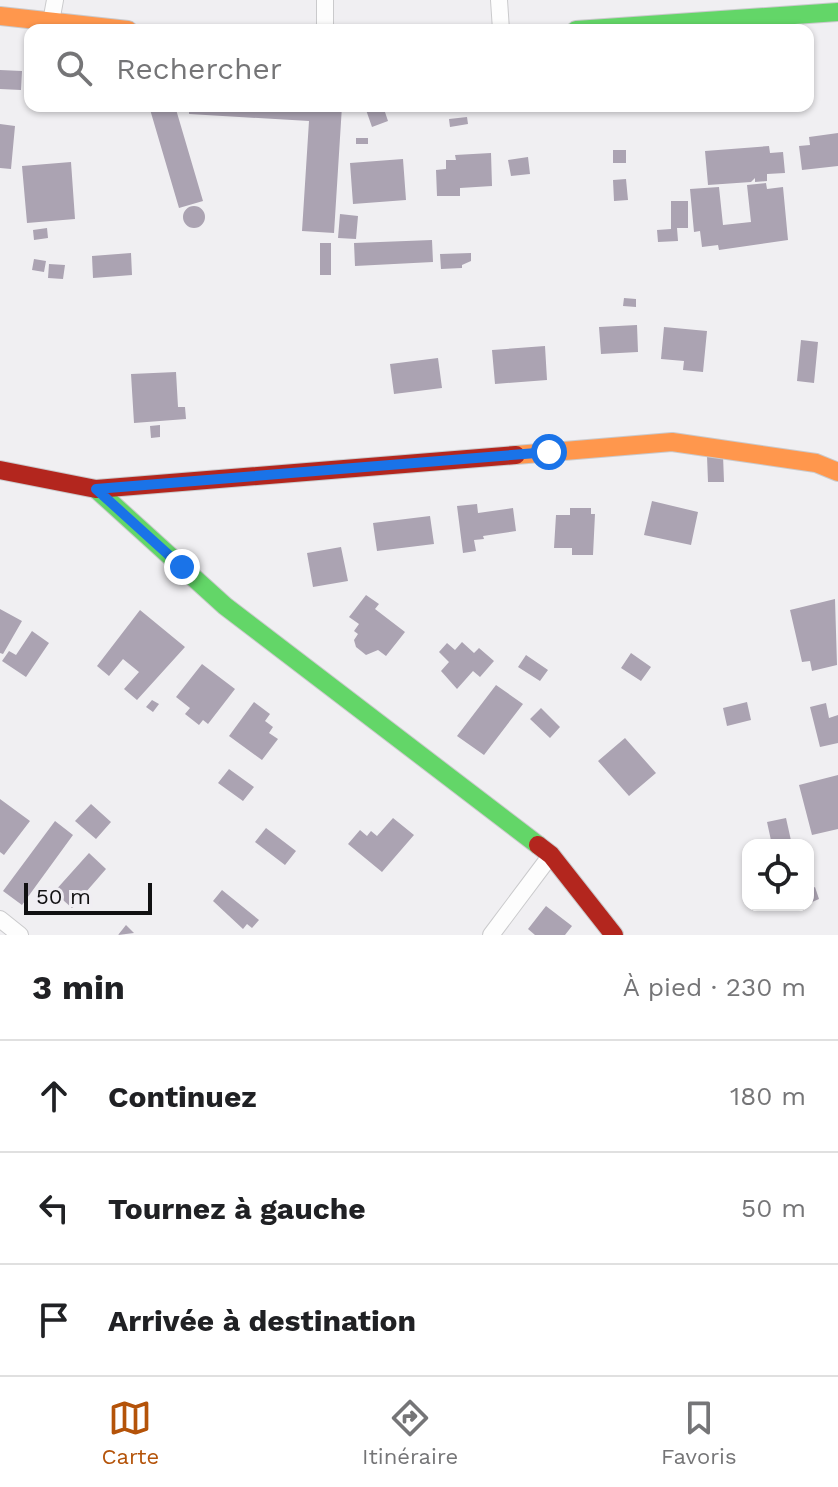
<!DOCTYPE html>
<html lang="fr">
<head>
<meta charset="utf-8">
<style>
  :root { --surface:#fff; --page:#f6f6f6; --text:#202124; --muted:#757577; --line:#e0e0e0; --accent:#b45309 }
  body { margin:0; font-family:"Work Sans",sans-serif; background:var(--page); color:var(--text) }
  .controls { position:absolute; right:24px; bottom:24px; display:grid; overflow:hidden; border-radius:16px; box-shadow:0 2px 6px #0004 }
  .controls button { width:72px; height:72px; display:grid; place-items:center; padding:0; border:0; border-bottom:2px solid var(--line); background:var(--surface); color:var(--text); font:40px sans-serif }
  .scale { position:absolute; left:24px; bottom:20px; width:128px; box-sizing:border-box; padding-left:8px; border:4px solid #111112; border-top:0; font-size:22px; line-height:28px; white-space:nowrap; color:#111112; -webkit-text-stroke:6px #f0eef3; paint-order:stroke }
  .stop { position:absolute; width:24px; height:24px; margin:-18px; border:6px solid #1a73e8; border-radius:50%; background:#fff }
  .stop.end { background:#1a73e8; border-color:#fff; box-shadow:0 2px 8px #0008 }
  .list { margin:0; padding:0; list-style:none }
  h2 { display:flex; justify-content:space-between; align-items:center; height:104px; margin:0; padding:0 32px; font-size:34px }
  h2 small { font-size:26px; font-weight:400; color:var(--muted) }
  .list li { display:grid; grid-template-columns:52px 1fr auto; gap:24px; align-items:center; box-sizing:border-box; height:112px; padding:0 32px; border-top:2px solid var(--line) }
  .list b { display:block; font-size:30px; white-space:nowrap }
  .list em { font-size:26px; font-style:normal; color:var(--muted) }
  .icon { flex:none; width:44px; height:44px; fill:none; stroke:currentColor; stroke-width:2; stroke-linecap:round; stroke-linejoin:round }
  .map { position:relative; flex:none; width:838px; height:935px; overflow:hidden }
  .search { position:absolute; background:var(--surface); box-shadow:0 2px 6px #0004; left:24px; right:24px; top:24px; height:88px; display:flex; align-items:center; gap:20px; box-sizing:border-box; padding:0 28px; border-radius:16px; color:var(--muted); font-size:30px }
  .sheet { height:440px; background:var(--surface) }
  nav { display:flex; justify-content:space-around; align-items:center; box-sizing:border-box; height:112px; border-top:2px solid var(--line); background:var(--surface); font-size:22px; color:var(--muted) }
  nav a { display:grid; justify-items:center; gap:4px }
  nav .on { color:var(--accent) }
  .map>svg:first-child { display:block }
  .building { fill:#aba3b2 }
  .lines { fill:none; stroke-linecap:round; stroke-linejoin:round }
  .street-casing { stroke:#cacacc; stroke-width:18 }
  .fast-casing { stroke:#cacacc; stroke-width:20 }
  .slow-casing { stroke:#cacacc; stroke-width:20 }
  .jam-casing { stroke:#cacacc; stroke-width:20 }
  .street { stroke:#fdfdfd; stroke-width:16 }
  .fast { stroke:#63d668; stroke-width:18 }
  .slow { stroke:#ff974d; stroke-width:18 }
  .jam { stroke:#b3261e; stroke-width:18 }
  .route { stroke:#1a73e8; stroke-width:10 }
</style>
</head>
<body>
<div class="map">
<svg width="838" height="935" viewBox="0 0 838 935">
  <rect width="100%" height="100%" fill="#f0eff2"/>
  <path class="building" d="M411 24V30H393V25Z
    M0 70 22 71 21 90 0 89Z
    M149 106H175L203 201 179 208Z
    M189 106H342L334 233 302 231 309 121 189 114Z
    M383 106 388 121 372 127 365 107Z
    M467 117 468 124 450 127 449 119Z
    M0 124 15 126 11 169 0 168Z
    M838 133V166L802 170 799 146 810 145 809 137Z
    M356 138H368V144H356Z
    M769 146 770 153 783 152 785 173 767 174V181L755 182V178L751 182 708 185 705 151Z
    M613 150H626V163H613Z
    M491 153 492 186 460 188V196H437L436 170 446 169V160H456L455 155Z
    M528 157 530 174 511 176 508 160Z
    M403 159 406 200 353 204 350 163Z
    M71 162 75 219 27 223 22 166Z
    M626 179 628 200 614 201 613 180Z
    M766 183 767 189 783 187 788 240 719 250 718 245 702 247 700 231 694 232 690 189 719 187 723 225 751 222 747 185Z
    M671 201H688V228H677L678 241 658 242 657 230 671 229Z
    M183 217a11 11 0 1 1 22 0a11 11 0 1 1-22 0Z
    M340 214 358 216 356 239 338 238Z
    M47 228 48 238 34 240 33 230Z
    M432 240 433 262 355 266 354 243Z
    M320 243H331V275H320Z
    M131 253 132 275 93 278 92 256Z
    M471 253V261L462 265V268L441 269 440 254Z
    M34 259 46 261 44 272 32 270Z
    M49 264 65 265 63 279 48 278Z
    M624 298 636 299V307L623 306Z
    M637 325 638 352 601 354 599 327Z
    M664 327 707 331 703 372 683 370 684 361 661 359Z
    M801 340 818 342 814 383 797 381Z
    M545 346 547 380 495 384 492 350Z
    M438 358 442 388 394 394 390 364Z
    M176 372 178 407H185L186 419 134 423 131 374Z
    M160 425V437L151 438 150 426Z
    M723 455 724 482H708L707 456Z
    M652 501 698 512 691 545 644 535Z
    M477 504 478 513 513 508 516 531 483 536 484 539 474 540 476 551 463 553 457 506Z
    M570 508H591V514H595L593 555H572V548H554L556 515H570Z
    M430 516 434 544 377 551 373 523Z
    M341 547 348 581 313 587 307 553Z
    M366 595 379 604 375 609 405 632 386 656 378 650 366 655 356 647 354 640 358 634 354 631 359 624 349 617Z
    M835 599 837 665 812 671 810 661 802 662 790 610Z
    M0 609 22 621 3 654 0 653Z
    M140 610 185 647 137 700 124 689 139 672 123 659 109 676 97 666Z
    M32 631 49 643 26 677 2 661 9 651 16 655Z
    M462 642 474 653 479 648 494 661 480 677 473 671 457 689 441 671 449 662 439 652 447 643 455 650Z
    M631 653 651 667 641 681 621 668Z
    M526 655 548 670 540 681 518 667Z
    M202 664 235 689 208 724 203 720 199 725 185 714 190 708 176 697Z
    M496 685 523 704 484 755 457 736Z
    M152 700 159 704 153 712 146 707Z
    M254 702 270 714 265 721 273 727 269 733 278 739 262 760 229 736Z
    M747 702 751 720 727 726 723 708Z
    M826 703 829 718 838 715V743L820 747 810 707Z
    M541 708 560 727 550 738 530 719Z
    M625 738 656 773 629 796 598 761Z
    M229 769 254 787 243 801 218 783Z
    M838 775V829L812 835 799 785Z
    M0 799 30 821 4 855 0 852Z
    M91 804 111 822 96 839 75 821Z
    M393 818 414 835 382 872 348 844 360 830 367 836 371 831 377 836Z
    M786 818 792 845H772L767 822Z
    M55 821 73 835 22 905 3 891Z
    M266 828 296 851 285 865 255 842Z
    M89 853 106 869 72 908 54 892Z
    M815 887 819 899 810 903 808 890Z
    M222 890 259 920 252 928 247 924 243 929 213 901Z
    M546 906 572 926 565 935H535L528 929Z
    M126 925 134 933 118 935Z"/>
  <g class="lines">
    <g class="street-casing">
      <path id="street" d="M325 0V30
        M499 0 501 30
        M51 22 55 0
        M0 919 20 935
        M491 935 551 855"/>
    </g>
    <g class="fast-casing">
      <path id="fast" d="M576 30 838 12
        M96 489 225 606 538 845"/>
    </g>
    <g class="slow-casing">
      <path id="slow" d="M0 16 128 30
        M516 455 672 442 816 463 838 472"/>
    </g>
    <g class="jam-casing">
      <path id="jam" d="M0 470 96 489 516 455
        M538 845 551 855 614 935"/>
    </g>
    <use href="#street" class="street"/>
    <use href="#fast" class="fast"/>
    <use href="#slow" class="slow"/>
    <use href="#jam" class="jam"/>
  </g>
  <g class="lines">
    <path class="route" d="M182 567 96 489 549 452"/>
  </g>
</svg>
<div class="controls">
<button><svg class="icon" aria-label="locate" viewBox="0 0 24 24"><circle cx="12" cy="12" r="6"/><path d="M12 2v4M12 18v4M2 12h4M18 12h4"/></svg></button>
</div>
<div class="scale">50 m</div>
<div class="stop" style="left:549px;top:452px"></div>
<div class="stop end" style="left:182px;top:567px"></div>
<div class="search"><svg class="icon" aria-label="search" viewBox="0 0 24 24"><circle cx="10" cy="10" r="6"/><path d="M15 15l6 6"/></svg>Rechercher</div>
</div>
<section class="sheet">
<h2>3 min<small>À pied · 230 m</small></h2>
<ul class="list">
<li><svg class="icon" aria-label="ahead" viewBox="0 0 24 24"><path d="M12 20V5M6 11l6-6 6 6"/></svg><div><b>Continuez</b></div><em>180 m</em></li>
<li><svg class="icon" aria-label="left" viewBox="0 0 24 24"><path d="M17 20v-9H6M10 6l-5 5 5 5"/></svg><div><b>Tournez à gauche</b></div><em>50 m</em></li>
<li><svg class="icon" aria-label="arrive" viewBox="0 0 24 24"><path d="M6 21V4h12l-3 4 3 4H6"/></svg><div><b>Arrivée à destination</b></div></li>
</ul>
</section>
<nav>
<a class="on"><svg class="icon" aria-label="map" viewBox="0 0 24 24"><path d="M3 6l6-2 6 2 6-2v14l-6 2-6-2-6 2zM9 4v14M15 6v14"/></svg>Carte</a>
<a><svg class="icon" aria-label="directions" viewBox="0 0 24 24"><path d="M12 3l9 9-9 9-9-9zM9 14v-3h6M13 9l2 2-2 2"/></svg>Itinéraire</a>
<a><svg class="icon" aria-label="saved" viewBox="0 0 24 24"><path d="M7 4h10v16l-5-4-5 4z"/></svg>Favoris</a>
</nav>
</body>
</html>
